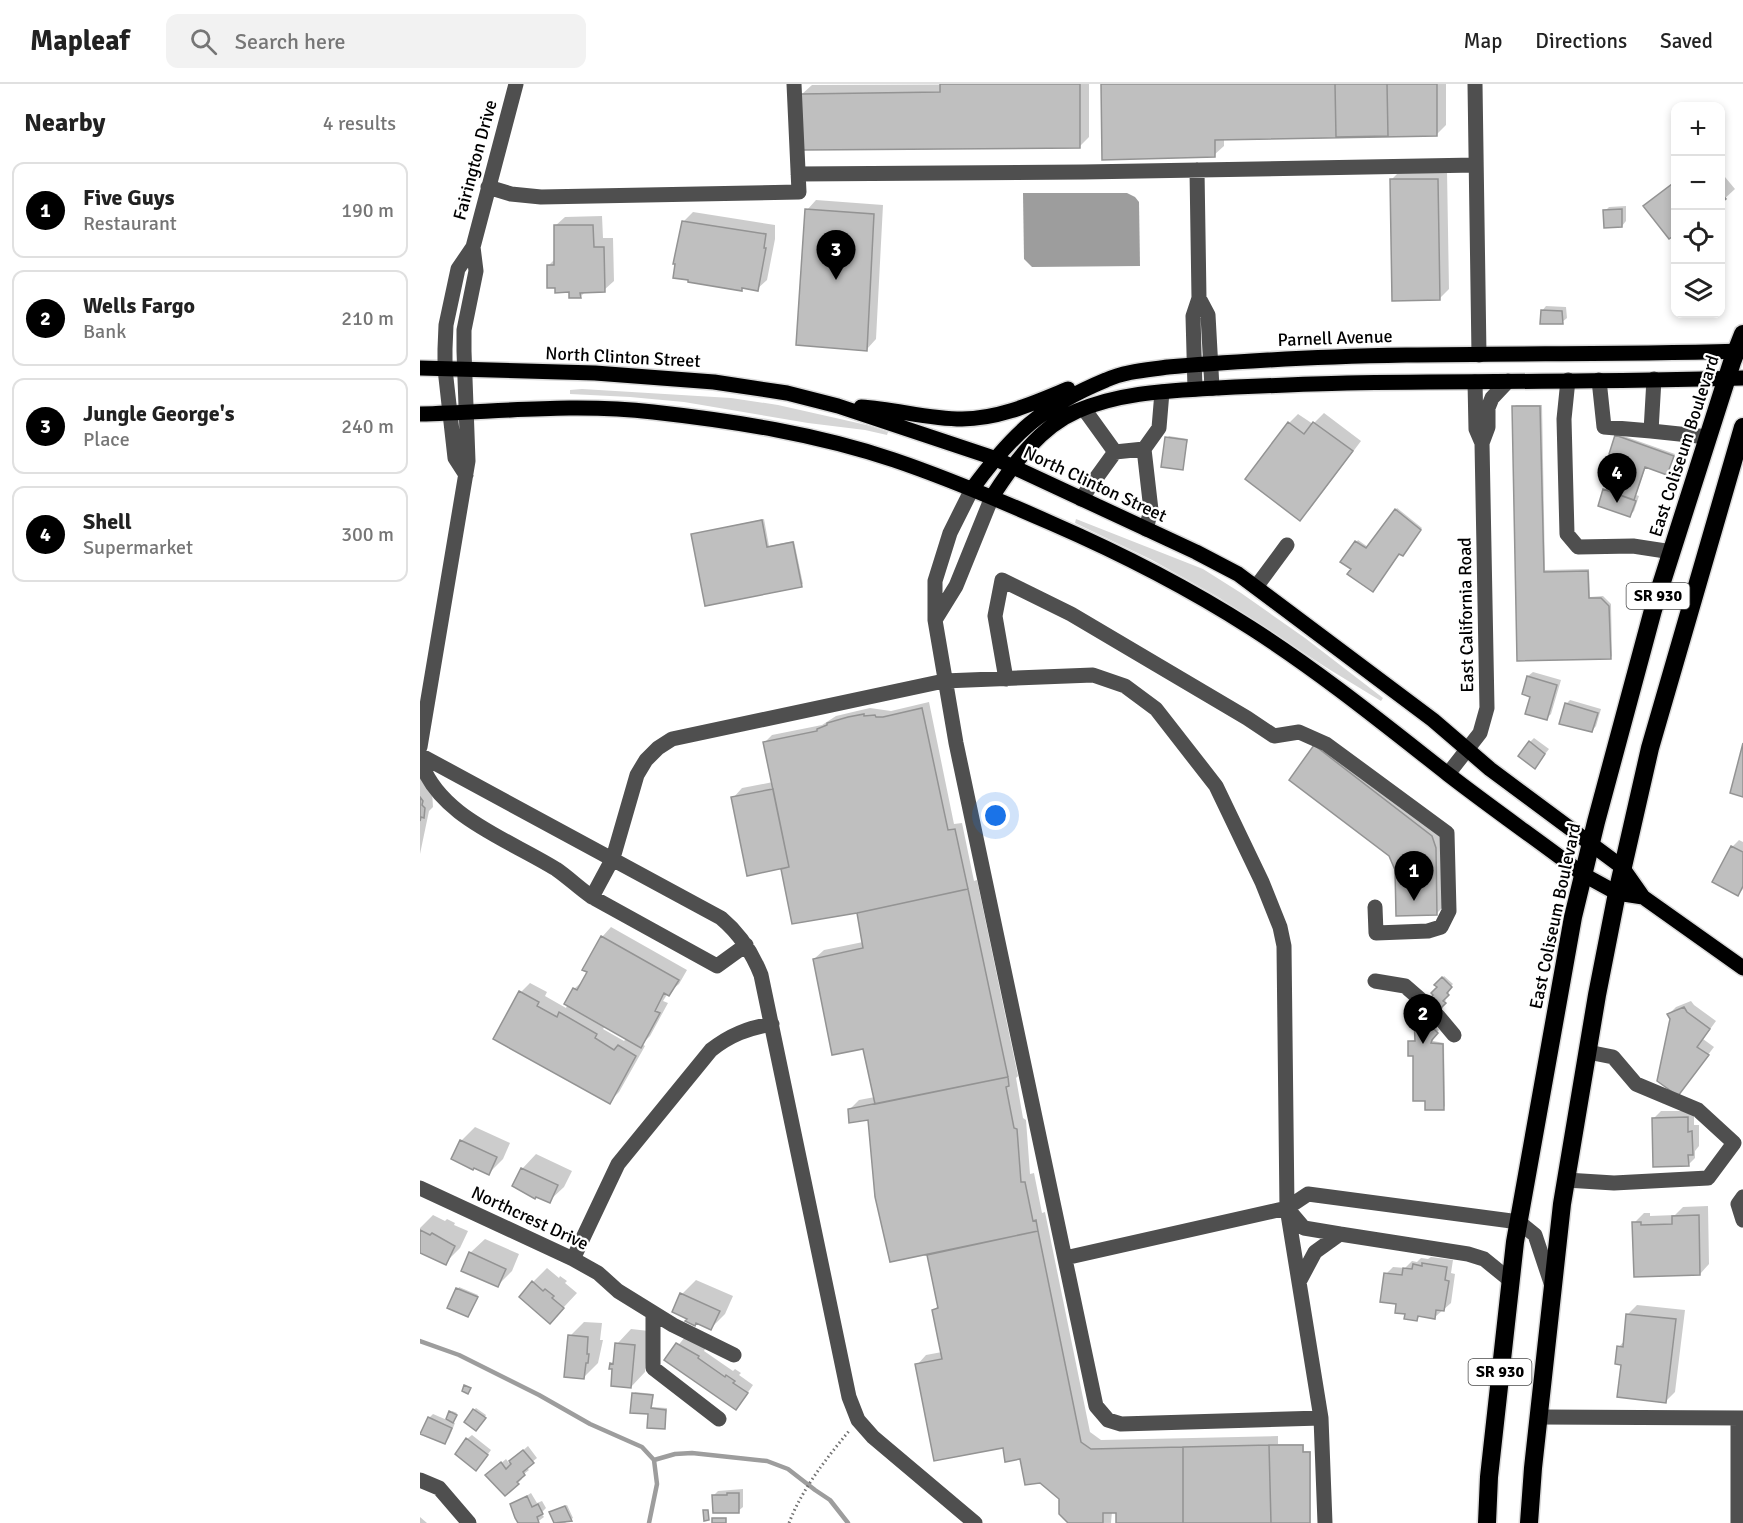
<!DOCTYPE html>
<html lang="en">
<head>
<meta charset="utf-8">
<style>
  :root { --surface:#fff; --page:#f2f2f2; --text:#222; --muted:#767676; --line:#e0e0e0; --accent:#000 }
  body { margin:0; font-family:Signika,sans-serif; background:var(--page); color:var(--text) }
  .controls { position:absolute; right:18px; top:18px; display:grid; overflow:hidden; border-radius:12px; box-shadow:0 3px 9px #0003 }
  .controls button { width:54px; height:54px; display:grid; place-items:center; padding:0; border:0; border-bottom:2px solid var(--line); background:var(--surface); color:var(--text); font:30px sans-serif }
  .you { position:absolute; left:576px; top:732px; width:21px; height:21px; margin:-15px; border:4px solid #fff; border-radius:50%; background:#1a73e8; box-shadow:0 0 0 9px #1a73e833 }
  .badge { display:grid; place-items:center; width:39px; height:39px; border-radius:50%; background:var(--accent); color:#fff; font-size:20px; font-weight:700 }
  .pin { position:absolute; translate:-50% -50px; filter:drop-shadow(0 2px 3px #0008) }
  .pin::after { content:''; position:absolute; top:32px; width:21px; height:18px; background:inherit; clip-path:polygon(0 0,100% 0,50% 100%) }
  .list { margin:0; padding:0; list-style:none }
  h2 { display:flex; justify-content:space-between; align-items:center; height:78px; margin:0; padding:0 24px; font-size:26px }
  h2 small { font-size:20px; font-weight:400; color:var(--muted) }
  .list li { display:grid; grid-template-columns:39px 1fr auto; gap:18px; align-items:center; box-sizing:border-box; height:96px; margin:0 12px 12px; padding:0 12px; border:2px solid var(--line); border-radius:12px }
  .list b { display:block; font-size:22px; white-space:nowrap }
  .list p { margin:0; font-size:20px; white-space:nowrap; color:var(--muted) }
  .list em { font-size:20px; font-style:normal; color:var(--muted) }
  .icon { flex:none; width:33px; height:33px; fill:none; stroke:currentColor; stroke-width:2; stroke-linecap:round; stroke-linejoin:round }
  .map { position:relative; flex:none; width:1323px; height:1439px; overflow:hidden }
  header { display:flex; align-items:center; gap:36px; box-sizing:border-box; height:84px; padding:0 30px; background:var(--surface); border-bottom:2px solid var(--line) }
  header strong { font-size:28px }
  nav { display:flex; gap:33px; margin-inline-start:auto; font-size:21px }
  .search { width:420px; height:54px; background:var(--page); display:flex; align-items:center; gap:15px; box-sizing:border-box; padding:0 21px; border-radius:12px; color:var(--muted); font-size:22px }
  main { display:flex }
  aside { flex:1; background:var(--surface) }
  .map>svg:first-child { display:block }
  .green { fill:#d6d6d6 }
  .water { fill:#9d9d9d }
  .shadow { fill:#0003; fill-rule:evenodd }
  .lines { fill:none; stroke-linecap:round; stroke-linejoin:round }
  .stream { stroke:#9d9d9d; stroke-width:4.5 }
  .building { fill:#bfbfbf; stroke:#939393; stroke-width:1.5 }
  .major-casing { stroke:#dbdbdb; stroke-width:18 }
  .highway-casing { stroke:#dbdbdb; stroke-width:21 }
  .path { stroke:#717171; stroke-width:3; stroke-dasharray:1.5 3; stroke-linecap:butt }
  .minor { stroke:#4f4f4f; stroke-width:15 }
  .major { stroke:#000; stroke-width:15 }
  .highway { stroke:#000; stroke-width:18 }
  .labels { text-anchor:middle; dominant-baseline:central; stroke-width:4.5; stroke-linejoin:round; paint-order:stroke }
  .shield { fill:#fff; stroke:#4c4c4c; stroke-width:1.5 }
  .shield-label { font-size:16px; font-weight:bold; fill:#000 }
  .street-label { font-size:18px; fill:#000; stroke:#fff }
</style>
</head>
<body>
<header>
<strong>Mapleaf</strong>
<div class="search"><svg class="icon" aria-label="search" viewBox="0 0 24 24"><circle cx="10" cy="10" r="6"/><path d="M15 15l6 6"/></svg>Search here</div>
<nav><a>Map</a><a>Directions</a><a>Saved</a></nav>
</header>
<main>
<aside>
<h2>Nearby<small>4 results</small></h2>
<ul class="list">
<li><span class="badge">1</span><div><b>Five Guys</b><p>Restaurant</p></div><em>190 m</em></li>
<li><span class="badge">2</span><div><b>Wells Fargo</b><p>Bank</p></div><em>210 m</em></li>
<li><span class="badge">3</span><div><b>Jungle George's</b><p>Place</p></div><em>240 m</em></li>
<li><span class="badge">4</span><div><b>Shell</b><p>Supermarket</p></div><em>300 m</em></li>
</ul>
</aside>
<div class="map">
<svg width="1323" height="1439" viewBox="0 0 1323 1439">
  <rect width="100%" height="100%" fill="#fff"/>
  <path class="green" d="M162 305 311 314 358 321 451 342 468 348 467 351 445 346 388 339 264 318 210 313 150 310V306Z
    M656 435 783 485 821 509 885 554 963 614 961 617 907 584 798 513 732 476 655 439Z"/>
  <path class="water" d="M603 109H707L715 113 719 118 720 182 612 183 604 175Z"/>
  <path class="shadow" d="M669 0V53L660 62 382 10 392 1Z
    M683 0H1026V41L1017 50 804 55V62L794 71Z
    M981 86H1027L1029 205 1019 215 971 96Z
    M1300 87 1315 105 1302 117 1305 121 1300 126Z
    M396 116 463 121 456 255 447 265 387 126Z
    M1206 122V137L1202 142 1185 127 1189 123Z
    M273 128 355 141V155L347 196 337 205 323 203 321 205 263 138Z
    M182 132 183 154H193L194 197 184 206 166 207 160 213 150 207 136 202 128 182 136 174 135 142 145 133Z
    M1126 222 1146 223 1147 234 1142 238 1122 227Z
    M1096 321H1122L1125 486 1169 485 1170 513 1183 512 1191 520 1192 572 1190 574 1099 576 1094 323Z
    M904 329 941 357 890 425 880 435 869 339 878 330 893 340Z
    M1198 350 1255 370 1247 389 1226 382 1216 411 1219 412 1214 427 1210 431 1185 406 1189 402 1203 407 1213 377 1197 352Z
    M749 352 768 355 762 384 747 354Z
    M977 424 1002 444 984 468 933 484 922 477 938 456 948 463Z
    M344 435 349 462 374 457 383 500 381 501 273 450Z
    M1113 588 1141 596 1131 630 1127 634 1111 612 1104 609 1108 592Z
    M1150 616 1181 625 1176 642 1172 647 1146 620Z
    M509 618 534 740 542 739 554 797 557 796 598 992 596 994 603 1034 606 1036 610 1090 614 1089 622 1129 625 1128 670 1348 681 1356 858 1352V1360H884V1367H891V1439H697V1427H692L691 1439H650L641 1414 602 1373 584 1362 497 1281 506 1271 522 1268 514 1226 519 1221 508 1169 449 1035 429 1026 439 1016 455 1013 444 963 394 875 404 866 443 858 438 828 373 838 363 783 313 714 322 704 353 698 345 658 352 651 402 641 416 632 437 627 450 624 471 627Z
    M905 653 1021 743 1026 820 1016 830 977 786 970 771 871 695Z
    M1114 654 1129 665 1115 683 1110 658Z
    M0 695H3L12 707 13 723 9 727 0 770Z
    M1319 756 1323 758V805L1318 810 1312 763Z
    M191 843 267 886 259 900 248 909 243 917 248 919 230 952 222 960 225 962 199 1008 189 1018 101 908 110 899 127 908 125 912 146 924 154 905 164 896 182 853ZM185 942 207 954 204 957 183 945Z
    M1024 892 1033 900 1027 906 1029 909 1024 914 1026 917 1021 922 1023 924 1012 939 1019 946 1013 952V957L1024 959 1025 1022 1023 1024 994 970 990 957 996 956 1019 903 1016 901Z
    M1271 917 1274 921 1296 937 1283 955 1294 963 1258 1010 1251 935 1249 930 1256 923Z
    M1241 1027H1274V1041H1279V1062L1275 1067V1074L1268 1081 1234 1034Z
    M55 1043 90 1059 83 1075 69 1089 41 1057Z
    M116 1070 152 1087 144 1103 129 1117 102 1085Z
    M1288 1122 1289 1180 1280 1190 1214 1139 1224 1129H1230V1132L1255 1131 1263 1123Z
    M13 1131 25 1137 27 1135 35 1139 34 1141 48 1147 40 1164 25 1179 0 1167V1144Z
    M65 1155 99 1170 92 1187 78 1201 50 1169Z
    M1011 1173 1033 1176 1031 1189 1035 1190 1031 1219 1015 1233 1001 1231 997 1235 986 1229 978 1219 966 1190 973 1183 985 1184 992 1177 997 1178 1001 1174 1008 1175Z
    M127 1184 139 1194 140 1192 147 1197 145 1199 157 1209 130 1238 113 1198Z
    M276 1196 313 1212 305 1230 291 1244 262 1210Z
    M39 1203 58 1211 48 1231 29 1223Z
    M1217 1221 1265 1226 1255 1308 1246 1317 1202 1279 1199 1263 1205 1256 1208 1230Z
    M164 1238 182 1239 180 1256H183L178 1279 163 1294 150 1252Z
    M211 1245 229 1247 225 1288 211 1303 191 1280 195 1276 197 1260Z
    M265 1253 285 1265 284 1267 313 1287 315 1285 321 1289 319 1291 333 1301 322 1317 247 1275Z
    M215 1308 234 1310 232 1323 247 1324 244 1344 213 1310Z
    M56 1324 66 1331 58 1344 54 1326Z
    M32 1327 37 1329 32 1338 35 1339 29 1354 24 1359 9 1334 13 1330 27 1336Z
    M52 1351 71 1366 60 1381 47 1355Z
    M108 1362 117 1374 106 1383 109 1386 100 1393 102 1395 98 1399 72 1387 86 1375 89 1379Z
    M323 1405V1423L318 1427 294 1411 298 1407Z
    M111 1409 117 1419 122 1417 126 1424 121 1429 124 1433 116 1439H101L92 1421Z
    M147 1421 153 1434 145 1439H136L131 1429Z
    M0 1433 7 1439H0Z"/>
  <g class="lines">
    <path class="stream" d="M0 1257 39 1271 119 1311 170 1340 222 1363 234 1376 237 1400 229 1439
      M234 1376 255 1370 272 1369 347 1377 368 1385 395 1406 410 1416 428 1439"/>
  </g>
  <path class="building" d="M520 0H660V64L382 66 381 10 520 8Z
    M681 0H1017V52L795 56V73L682 76Z
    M915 0H967L968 52 916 53Z
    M970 95H1018L1020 216 972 217Z
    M1256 97V150L1249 155 1223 122Z
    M1300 108 1306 115 1300 120Z
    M385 125 454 130 447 267 376 261Z
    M1202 125V143L1184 144 1183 126Z
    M262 137 346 150 344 164H346L338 207 322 204V207L268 198V196L253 194 255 180H253Z
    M134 141H173L174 163H184L185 208 160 209 161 214H149V208L135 209V204H127V181H134Z
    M1121 226 1142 227 1143 240H1120Z
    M1092 322H1120L1124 488 1168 487 1169 514H1181L1189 522 1191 575 1097 577Z
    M868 338 884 350 893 338 933 367 880 437 825 395Z
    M1195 351 1254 372 1247 391 1225 383 1214 416 1200 411 1211 378 1189 370Z
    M745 353 767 356 763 386 741 383Z
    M1183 405 1216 417 1210 433 1178 422Z
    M975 425 1001 446 983 472 979 470 953 508 927 490 931 485 920 478 935 457 946 464Z
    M342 436 347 463 373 458 382 503 285 522 271 450Z
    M1107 592 1137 601 1127 636 1105 630 1110 613 1102 610Z
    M1145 619 1178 629 1172 648 1139 640Z
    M502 624 528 746 535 745 548 805 437 829 372 840 361 785 369 783 343 658 397 647V645L407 641V639L428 633 444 630V632L455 631 456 633H463Z
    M1109 657 1125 670 1115 685 1098 672Z
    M1323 659V713L1310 709Z
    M894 661 1012 752 1016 764 1017 831 976 832 975 786 969 772 869 696Z
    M353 705 369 783 327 792 311 713Z
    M0 713 3 717 2 721 5 724 4 734 1 733 0 737Z
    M1311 762 1323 768V802L1318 812 1292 798Z
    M548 805 588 993 455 1020 443 965 412 971 393 875 443 864 437 829Z
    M181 852 259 896 249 912 244 909 235 927 240 929 221 964 144 920 153 904 157 906 167 888 162 886Z
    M1022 893 1032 903 1027 909 1029 911 1023 917 1026 919 1020 925 1022 927 1018 934 1011 942 1018 949 1012 956 1011 959 1023 960 1024 1026H1005V1017H993V972H988V957H995L994 935 1010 919 1008 917 1013 911 1011 909 1017 903 1014 901Z
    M99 907 119 918 117 922 137 933 139 928 177 950 175 954 194 966 198 961 216 972 190 1020 73 955Z
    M1264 923 1267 928 1290 945 1277 963 1289 971 1258 1012 1237 997 1250 935 1247 930Z
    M588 993 589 1002 586 1003 594 1044 597 1045 601 1098H605L613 1137 616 1136 618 1147 470 1178 455 1113 448 1036 429 1039 428 1025Z
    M1268 1033V1048L1272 1047 1273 1071H1268L1269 1082 1233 1083 1232 1034Z
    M40 1056 77 1073 69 1091 54 1084 53 1086 31 1075Z
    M101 1084 138 1101 130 1119 116 1113 115 1115 92 1102Z
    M1279 1131 1280 1191 1214 1193 1212 1138H1221V1141L1252 1140V1132Z
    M0 1146 10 1151 12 1149 35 1162 26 1181 0 1169Z
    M618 1147 661 1358 671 1365 763 1363V1439H696V1429H683V1439H648L639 1430V1415L620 1399 605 1401 600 1375 585 1378 583 1364 514 1377 495 1280 522 1275 512 1226 518 1224 507 1171Z
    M49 1168 86 1185 78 1203 41 1187Z
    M1002 1179 1027 1183 1025 1196 1029 1197 1024 1227 1016 1226 1015 1235 998 1232 997 1237 984 1235 985 1230 975 1229 976 1220 960 1218 964 1189 982 1191 983 1184 992 1185 993 1180 1002 1182Z
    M112 1197 123 1207 125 1205 134 1212 132 1214 144 1224 130 1240 99 1213Z
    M36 1204 58 1213 48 1233 27 1224Z
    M260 1209 300 1227 291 1246 276 1239 275 1242 265 1237 267 1235 252 1228Z
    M1206 1230 1256 1235 1246 1319 1197 1313 1201 1281 1195 1280 1197 1262 1203 1263Z
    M148 1251 168 1253 167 1270H169L168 1279H166L164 1295 144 1293Z
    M195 1259 215 1261 211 1304 191 1302 192 1285H189L190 1279 193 1280Z
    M256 1259 279 1272 278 1274 305 1293 306 1291 315 1297 313 1299 328 1309 316 1326 244 1276Z
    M44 1301 51 1304 48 1310 42 1307Z
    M212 1309 233 1311 231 1324 246 1326 245 1345 227 1344 228 1330 210 1329Z
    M53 1325 66 1334 56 1347 44 1338Z
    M29 1327 37 1331 33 1339 26 1335Z
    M8 1333 32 1344 25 1360 0 1350Z
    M46 1354 68 1371 56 1387 35 1370Z
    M849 1361 851 1439H763V1363Z
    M849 1361H883V1368H890V1439H851Z
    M103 1366 114 1379 103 1388 105 1391 97 1398 99 1400 85 1412 65 1391 81 1378 86 1385 91 1380 89 1377Z
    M307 1409H319V1429H293L292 1411H307Z
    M107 1412 112 1423 118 1420 123 1430 117 1433 119 1439H98L95 1434 90 1420Z
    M145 1422 152 1437 134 1439 129 1428Z
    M283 1426H288L289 1436 284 1437Z
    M292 1434H306V1439H292Z"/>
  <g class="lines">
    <g class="major-casing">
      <path id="major" d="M0 284 175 289 294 298 367 309 418 322 574 374 776 468 818 490 1013 636 1070 685 1202 783 1223 813 1323 884
        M441 323C475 325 508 335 542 335 579 335 614 319 648 305
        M0 330C78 328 155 319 233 328 314 337 397 350 474 376 527 394 579 416 631 439 700 469 767 503 831 544 900 588 964 640 1029 691 1073 725 1119 757 1164 791L1197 809 1223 813
        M552 405C593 349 621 323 686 296 706 287 728 286 748 283 781 280 814 278 848 276 1006 267 1165 272 1323 267
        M572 413C593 380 620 343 657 327 702 308 748 307 796 304 840 302 883 300 927 299 1059 297 1191 298 1323 294"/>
    </g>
    <g class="highway-casing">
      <path id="highway" d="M1067 1439 1069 1393 1095 1158 1153 833 1176 738 1233 526 1312 278 1323 250
        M1109 1439 1113 1384 1142 1120 1177 911 1197 809 1230 664 1323 343"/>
    </g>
    <path class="path" d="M369 1439C382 1405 406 1375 429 1347"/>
    <path class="minor" d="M1055 0 1059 271
      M378 90 663 88 1056 81
      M68 103 91 110 121 113 379 108 374 0
      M779 214 788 231 792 304
      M1234 295 1231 347 1288 353
      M1148 296 1144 335 1147 450 1158 463 1213 462 1252 468
      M1179 296 1184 343 1231 347
      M1055 298 1056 345 1062 359
      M775 305 773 232 779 214 777 86
      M664 325 695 368
      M724 365 731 426 726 445
      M46 391 35 374 25 285V265L26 241 38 185 53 163 96 0
      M552 405 530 449 515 497V536L536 659 676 1322 688 1336 701 1340 901 1334
      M661 415 695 368 724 365 739 344 742 308
      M836 503 867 461
      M515 536 536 502 572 413
      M586 595 575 532 582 496 651 530 827 634 854 652 879 648 906 660 1027 749 1029 827 1021 843 1008 847 956 849 955 823
      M0 663 48 377 44 267V246L56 187 53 163
      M0 671 301 834C320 850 332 868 341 891L429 1313 438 1336 453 1353 555 1439
      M0 675C17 732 88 755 136 785 149 794 159 804 172 813
      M1028 690 1060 649 1067 624 1062 359 1068 343V324L1072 314 1088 297
      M326 861 297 882 172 813 193 774 217 691 226 676 238 664 252 655 524 597 673 591 705 602 736 625 796 702 842 798 860 843 864 862 867 1124 901 1334 905 1439
      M955 897 985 902 1008 922
      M1018 932 1034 951
      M1146 1096 1194 1099 1288 1094 1314 1059 1278 1026 1216 1000 1193 973 1168 968
      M0 1104 153 1175 178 1189 198 1207 253 1241 314 1271
      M1323 1113 1318 1120 1323 1136
      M867 1124 884 1144 920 1150
      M645 1174 867 1124 888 1110 1099 1138 1115 1151 1132 1202
      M153 1175 198 1080 291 966C310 951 328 944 352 940
      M879 1198 895 1168 920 1150 1048 1170 1064 1175 1091 1197
      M233 1229V1284L299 1335
      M1119 1333 1323 1334
      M1318 1334V1439
      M0 1396 19 1404 49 1439"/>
    <use href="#major" class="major"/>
    <use href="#highway" class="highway"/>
  </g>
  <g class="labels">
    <g class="shield">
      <rect x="1206.5" y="499" width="63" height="26" rx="4.5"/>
      <rect x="1048.5" y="1275" width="63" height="26" rx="4.5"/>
    </g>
    <g class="shield-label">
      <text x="1238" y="512">SR 930</text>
      <text x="1080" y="1288">SR 930</text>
    </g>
    <g class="street-label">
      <text transform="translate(55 76) rotate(-75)">Fairington Drive</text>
      <text transform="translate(915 254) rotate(-2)">Parnell Avenue</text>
      <text transform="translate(203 273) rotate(3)">North Clinton Street</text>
      <text transform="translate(1264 362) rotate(-72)">East Coliseum Boulevard</text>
      <text transform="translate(675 400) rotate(25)">North Clinton Street</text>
      <text transform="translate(1046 531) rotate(-91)">East California Road</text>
      <text transform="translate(1135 832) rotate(-78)">East Coliseum Boulevard</text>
      <text transform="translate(110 1134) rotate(25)">Northcrest Drive</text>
    </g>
  </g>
</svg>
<div class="controls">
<button>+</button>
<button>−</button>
<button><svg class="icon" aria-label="locate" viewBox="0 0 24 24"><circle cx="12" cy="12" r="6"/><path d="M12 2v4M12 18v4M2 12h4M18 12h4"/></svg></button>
<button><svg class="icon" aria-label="layers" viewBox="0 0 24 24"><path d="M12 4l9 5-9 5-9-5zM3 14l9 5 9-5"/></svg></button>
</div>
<div class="you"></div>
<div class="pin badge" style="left:994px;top:817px">1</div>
<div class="pin badge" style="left:1003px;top:960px">2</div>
<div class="pin badge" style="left:416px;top:196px">3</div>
<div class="pin badge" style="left:1197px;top:419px">4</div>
</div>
</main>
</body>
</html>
